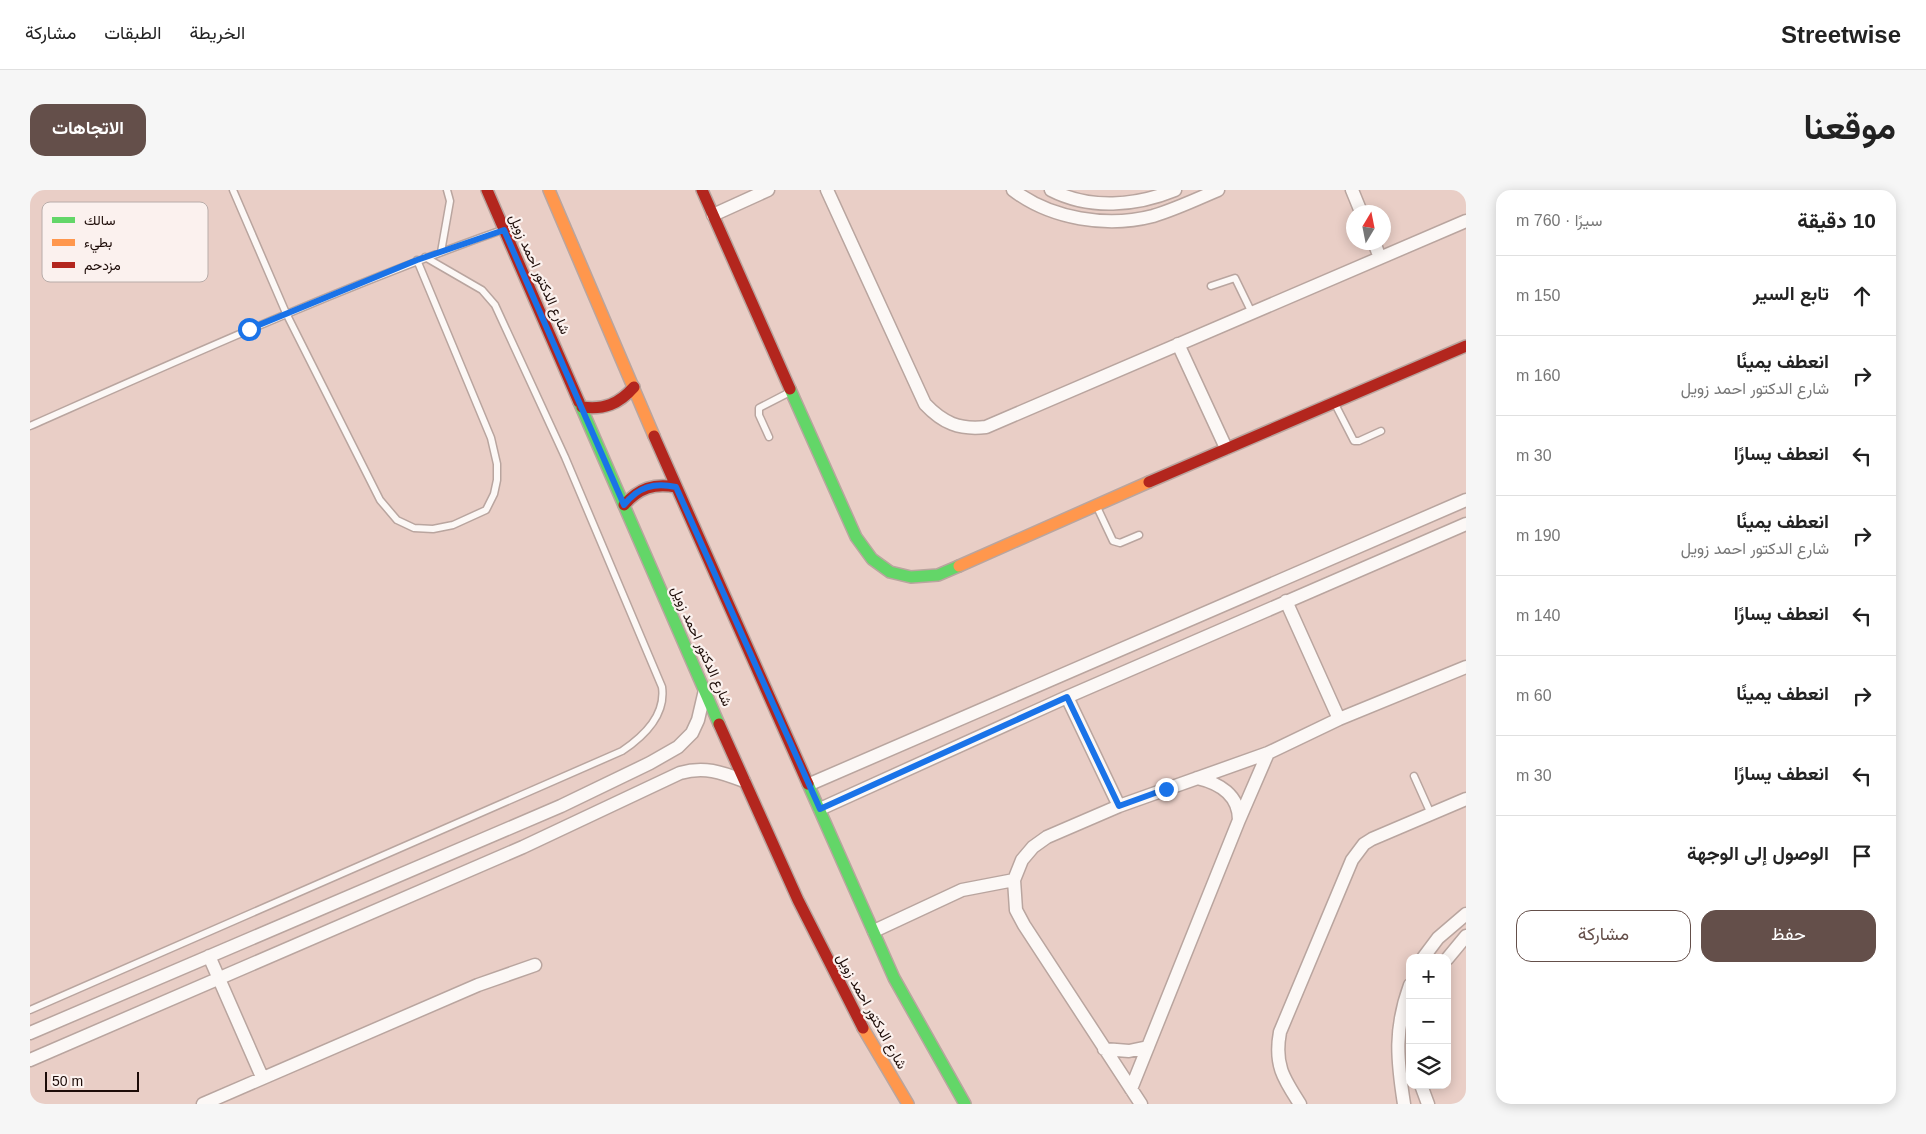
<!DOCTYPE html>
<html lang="ar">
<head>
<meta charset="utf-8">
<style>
  :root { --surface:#fff; --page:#f6f6f6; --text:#222; --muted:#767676; --line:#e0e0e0; --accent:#644f4a }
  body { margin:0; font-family:Helvetica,Vazirmatn,sans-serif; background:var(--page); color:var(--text); direction:rtl }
  .controls { position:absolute; right:15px; bottom:15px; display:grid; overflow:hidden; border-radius:10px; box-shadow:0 2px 12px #0003 }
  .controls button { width:45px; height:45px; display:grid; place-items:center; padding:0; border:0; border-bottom:1px solid var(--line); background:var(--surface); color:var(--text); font:25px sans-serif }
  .compass { position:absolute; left:1316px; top:15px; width:45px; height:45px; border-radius:50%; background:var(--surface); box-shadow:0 2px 12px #0003; rotate:10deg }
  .scale { position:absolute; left:15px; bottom:12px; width:94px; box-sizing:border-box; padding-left:5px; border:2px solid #1c0b07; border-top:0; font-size:14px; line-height:18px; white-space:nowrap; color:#1c0b07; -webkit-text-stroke:4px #fbf1ee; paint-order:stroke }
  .stop { position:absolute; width:15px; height:15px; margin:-11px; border:4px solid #1a73e8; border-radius:50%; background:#fff }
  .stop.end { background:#1a73e8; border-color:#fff; box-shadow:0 1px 5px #0008 }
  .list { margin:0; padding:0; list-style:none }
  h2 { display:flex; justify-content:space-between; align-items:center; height:65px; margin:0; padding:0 20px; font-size:21px }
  h2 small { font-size:16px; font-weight:400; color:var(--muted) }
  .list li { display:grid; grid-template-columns:32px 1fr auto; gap:15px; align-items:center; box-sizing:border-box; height:80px; padding:0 20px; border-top:1px solid var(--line) }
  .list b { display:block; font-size:19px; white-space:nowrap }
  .list p { margin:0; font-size:16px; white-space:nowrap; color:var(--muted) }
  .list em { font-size:16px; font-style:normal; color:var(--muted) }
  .actions { display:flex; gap:10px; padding:15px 20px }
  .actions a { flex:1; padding:11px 0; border:1px solid var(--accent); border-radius:15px; text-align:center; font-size:18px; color:var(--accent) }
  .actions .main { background:var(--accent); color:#fff }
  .icon { flex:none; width:28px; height:28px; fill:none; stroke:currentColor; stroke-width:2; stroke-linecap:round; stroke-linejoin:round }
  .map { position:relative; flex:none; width:1436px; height:914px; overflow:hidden; direction:ltr; border-radius:15px }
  header { display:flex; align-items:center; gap:30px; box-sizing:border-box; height:70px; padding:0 25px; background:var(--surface); border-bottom:1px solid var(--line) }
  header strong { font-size:24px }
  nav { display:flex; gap:28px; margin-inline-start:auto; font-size:18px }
  .intro { display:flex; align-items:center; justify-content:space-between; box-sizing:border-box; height:120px; padding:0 30px }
  h1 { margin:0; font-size:35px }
  .button { padding:12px 22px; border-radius:15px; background:var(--accent); color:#fff; font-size:18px; font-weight:700 }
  main { display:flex; gap:30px; padding:0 30px }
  aside { flex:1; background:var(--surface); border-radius:15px; box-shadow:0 2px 12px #0003 }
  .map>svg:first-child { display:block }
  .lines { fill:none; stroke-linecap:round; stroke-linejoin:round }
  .lane-casing { stroke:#b9a59f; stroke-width:9 }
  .street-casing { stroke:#b9a59f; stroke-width:15 }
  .fast-casing { stroke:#b9a59f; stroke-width:14 }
  .slow-casing { stroke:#b9a59f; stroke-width:14 }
  .jam-casing { stroke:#b9a59f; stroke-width:14 }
  .lane { stroke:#fcf8f6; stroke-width:6 }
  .street { stroke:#fcf8f6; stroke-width:12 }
  .fast { stroke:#63d668; stroke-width:11 }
  .slow { stroke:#ff974d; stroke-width:11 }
  .jam { stroke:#b3261e; stroke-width:11 }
  .route { stroke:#1a73e8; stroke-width:6 }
  .labels { text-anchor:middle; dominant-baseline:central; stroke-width:4.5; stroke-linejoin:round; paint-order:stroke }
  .street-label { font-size:14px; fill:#1c0b07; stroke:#fbf1ee }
  .key { fill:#fbf1ee; stroke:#b8aca9; stroke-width:1 }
  .key-label { font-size:14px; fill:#1c0b07 }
</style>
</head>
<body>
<header>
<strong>Streetwise</strong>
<nav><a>الخريطة</a><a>الطبقات</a><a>مشاركة</a></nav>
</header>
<div class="intro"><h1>موقعنا</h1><a class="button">الاتجاهات</a></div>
<main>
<aside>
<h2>10 دقيقة<small>سيرًا · 760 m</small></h2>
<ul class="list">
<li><svg class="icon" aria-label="ahead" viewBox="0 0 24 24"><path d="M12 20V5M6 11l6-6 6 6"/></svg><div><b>تابع السير</b></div><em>150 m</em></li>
<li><svg class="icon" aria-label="right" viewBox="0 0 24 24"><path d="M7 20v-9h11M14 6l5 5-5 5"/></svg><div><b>انعطف يمينًا</b><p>شارع الدكتور احمد زويل</p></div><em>160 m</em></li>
<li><svg class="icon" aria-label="left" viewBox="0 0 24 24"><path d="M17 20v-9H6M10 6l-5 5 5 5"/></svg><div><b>انعطف يسارًا</b></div><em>30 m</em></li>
<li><svg class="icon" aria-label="right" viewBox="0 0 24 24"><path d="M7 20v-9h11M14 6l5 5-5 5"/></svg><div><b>انعطف يمينًا</b><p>شارع الدكتور احمد زويل</p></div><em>190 m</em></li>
<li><svg class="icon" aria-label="left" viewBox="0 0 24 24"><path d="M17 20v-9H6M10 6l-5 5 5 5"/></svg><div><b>انعطف يسارًا</b></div><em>140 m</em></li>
<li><svg class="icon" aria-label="right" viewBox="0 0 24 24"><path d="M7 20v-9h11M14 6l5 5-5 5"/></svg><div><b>انعطف يمينًا</b></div><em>60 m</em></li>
<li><svg class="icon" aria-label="left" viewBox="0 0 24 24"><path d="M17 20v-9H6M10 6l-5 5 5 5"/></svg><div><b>انعطف يسارًا</b></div><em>30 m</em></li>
<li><svg class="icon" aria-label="arrive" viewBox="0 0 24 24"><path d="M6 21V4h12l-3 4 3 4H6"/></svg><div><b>الوصول إلى الوجهة</b></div></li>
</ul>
<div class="actions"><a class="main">حفظ</a><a>مشاركة</a></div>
</aside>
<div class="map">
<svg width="1436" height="914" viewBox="0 0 1436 914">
  <rect width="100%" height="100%" fill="#e9cec6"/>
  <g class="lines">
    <g class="lane-casing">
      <path id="lane" d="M203 0 256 123 350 310 367 330 384 338 403 339 423 335 456 320 464 304 467 290V274L461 248 387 70
        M411 62 420 11 417 0
        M1181 96 1205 88 1222 123
        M1304 212 1324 251H1329L1351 241
        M0 236C156 167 311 97 472 40
        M739 247 729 225V218L760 202
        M1067 317 1083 351 1090 353 1109 345
        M1384 586 1401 624
        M0 820 592 561C613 547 636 525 632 497L535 267 465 115 452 100 395 67"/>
    </g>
    <g class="street-casing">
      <path id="street" d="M797 0 895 214C913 233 929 240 956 237L1436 31
        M983 0C1021 29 1077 38 1123 26 1146 19 1167 9 1188 0
        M1021 0C1060 20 1106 16 1145 0
        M1322 0 1331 22
        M683 25 738 0
        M1344 52 1350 68
        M1148 154 1196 258
        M1256 411 1309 529
        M1037 507 1089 616
        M1167 588C1189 593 1209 605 1209 630
        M780 594 1436 310
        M790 619 1037 507 1436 334
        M844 741 932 700 984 690
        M179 766 232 887
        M1393 768 1408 748 1436 724
        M1417 769 1436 746
        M0 843 531 616 620 573 648 557 662 543 668 530 675 500
        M1074 859 1099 861 1118 857
        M0 870 493 657 650 583C674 576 691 582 714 591
        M1391 895 1398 914
        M1101 899 1209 630 1238 563
        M173 914 448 795 505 775
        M1111 914 994 735 986 720 984 690 992 670 1003 657 1017 647 1089 616 1238 563 1309 529 1436 477
        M1270 914C1253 888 1244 874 1250 842L1322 670 1334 654 1342 649 1436 609
        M1374 914C1367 869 1364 839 1380 795"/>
    </g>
    <g class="fast-casing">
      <path id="fast" d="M760 199 826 347 842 369 860 382 881 387 908 385 929 376
        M549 212 689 534
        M778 594 864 788 935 914"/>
    </g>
    <g class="slow-casing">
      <path id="slow" d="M519 0 624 246
        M929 376 1119 292
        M833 838 878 914"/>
    </g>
    <g class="jam-casing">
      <path id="jam" d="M457 0 549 212
        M672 0 760 199
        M552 217C574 220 589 214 604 197
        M624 246 778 594
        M1119 292 1436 156
        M594 315C609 298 624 293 646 297
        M689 534 768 710 833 838"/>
    </g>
    <use href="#lane" class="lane"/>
    <use href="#street" class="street"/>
    <use href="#fast" class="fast"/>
    <use href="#slow" class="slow"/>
    <use href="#jam" class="jam"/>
  </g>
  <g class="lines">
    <path class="route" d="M219 139 387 70 474 40 594 315C608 297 624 292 646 297L790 619 1037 507 1089 616 1136 599"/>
  </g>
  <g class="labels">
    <g class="street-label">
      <text transform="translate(510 84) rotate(66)">شارع الدكتور احمد زويل</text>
      <text transform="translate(672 456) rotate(66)">شارع الدكتور احمد زويل</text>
      <text transform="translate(842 821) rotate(61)">شارع الدكتور احمد زويل</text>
    </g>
  </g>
  <rect x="12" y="12" width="166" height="80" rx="8" class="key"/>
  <rect x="22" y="27" width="23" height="6" fill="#63d668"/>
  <rect x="22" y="49" width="23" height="7" fill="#ff974d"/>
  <rect x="22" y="72" width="23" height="6" fill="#b3261e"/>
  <g class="key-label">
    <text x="54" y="35">سالك</text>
    <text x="54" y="57">بطيء</text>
    <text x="54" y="80">مزدحم</text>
  </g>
</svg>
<div class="controls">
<button>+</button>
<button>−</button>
<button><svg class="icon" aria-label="layers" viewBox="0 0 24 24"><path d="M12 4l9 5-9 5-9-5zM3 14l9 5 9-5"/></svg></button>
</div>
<svg class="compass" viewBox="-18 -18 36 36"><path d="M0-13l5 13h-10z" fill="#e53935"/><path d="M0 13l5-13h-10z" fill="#767676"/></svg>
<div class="scale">50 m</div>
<div class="stop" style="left:219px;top:139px"></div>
<div class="stop end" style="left:1136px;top:599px"></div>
</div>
</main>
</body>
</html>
